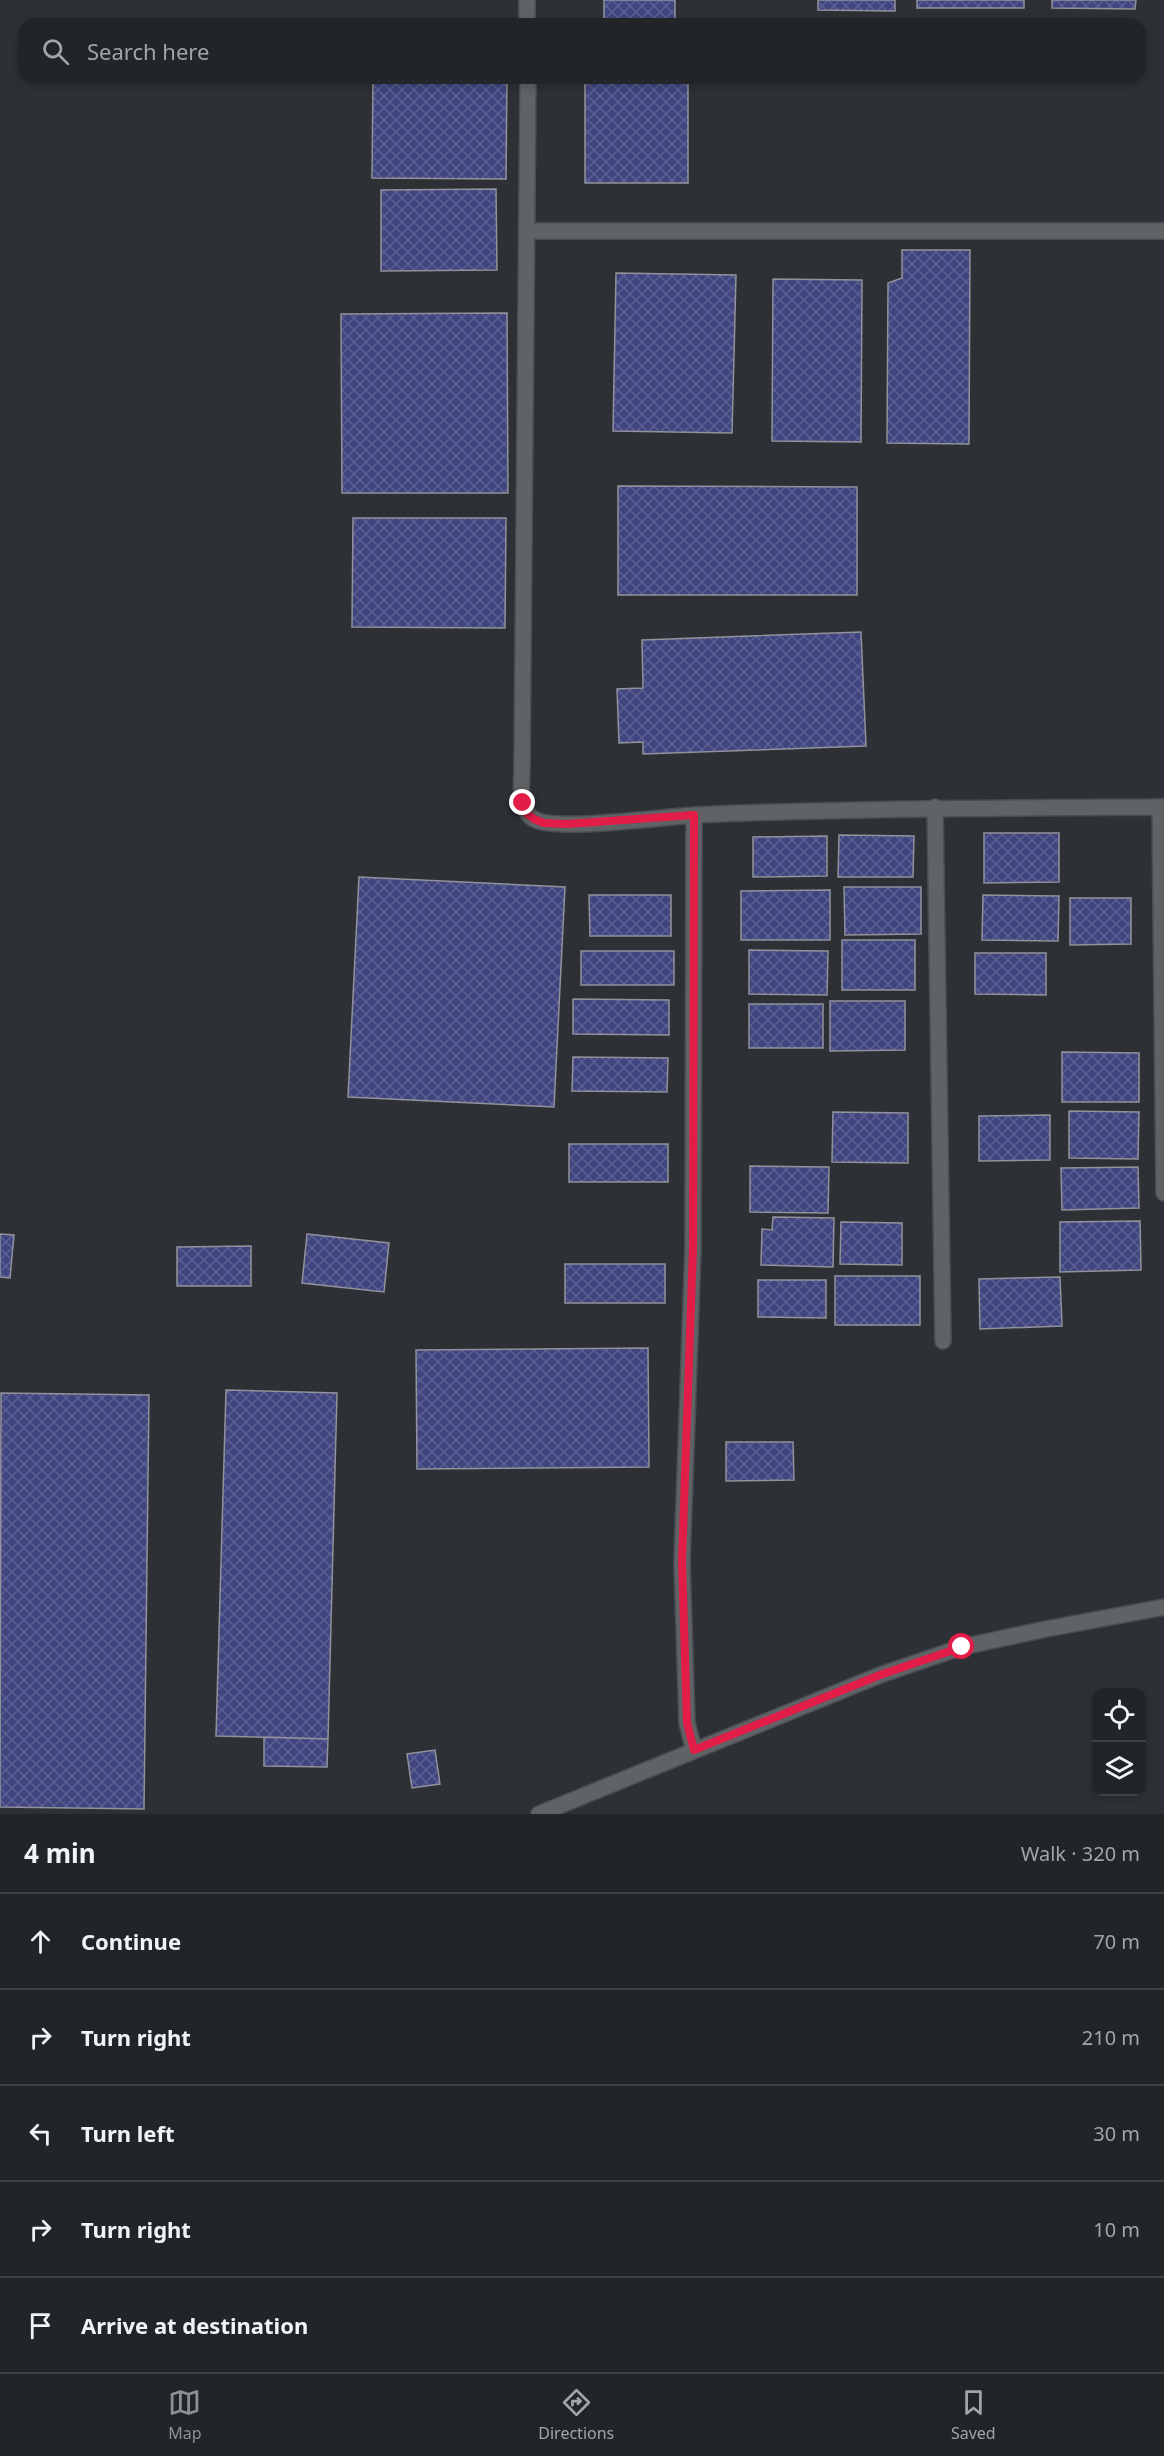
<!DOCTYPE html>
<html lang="en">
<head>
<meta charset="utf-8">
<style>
  :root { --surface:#222528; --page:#2e3134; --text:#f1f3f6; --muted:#a2a5a8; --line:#3f4245; --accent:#8c9099 }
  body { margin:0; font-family:"Noto Sans",sans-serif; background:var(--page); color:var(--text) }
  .controls { position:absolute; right:18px; bottom:18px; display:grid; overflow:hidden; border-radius:12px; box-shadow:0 3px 9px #0003 }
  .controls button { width:54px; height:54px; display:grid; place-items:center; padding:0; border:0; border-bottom:2px solid var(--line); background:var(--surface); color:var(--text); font:30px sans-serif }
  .stop { position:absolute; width:18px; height:18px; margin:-14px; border:4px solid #e11d48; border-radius:50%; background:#fff }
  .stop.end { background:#e11d48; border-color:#fff; box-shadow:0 2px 6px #0008 }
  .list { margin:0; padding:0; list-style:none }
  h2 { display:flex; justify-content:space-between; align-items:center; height:78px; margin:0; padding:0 24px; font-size:26px }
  h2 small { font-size:20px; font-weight:400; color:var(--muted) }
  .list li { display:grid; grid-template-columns:39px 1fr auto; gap:18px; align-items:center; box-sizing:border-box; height:96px; padding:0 24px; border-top:2px solid var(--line) }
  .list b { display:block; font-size:22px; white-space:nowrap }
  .list em { font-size:20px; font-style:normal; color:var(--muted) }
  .icon { flex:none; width:33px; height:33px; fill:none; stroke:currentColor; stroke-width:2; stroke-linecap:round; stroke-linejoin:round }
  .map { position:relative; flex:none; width:1164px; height:1814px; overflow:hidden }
  .search { position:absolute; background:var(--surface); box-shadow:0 3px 9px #0003; left:18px; right:18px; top:18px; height:66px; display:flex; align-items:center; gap:15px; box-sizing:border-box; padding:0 21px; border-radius:18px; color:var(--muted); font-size:22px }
  .sheet { height:558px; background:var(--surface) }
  nav { display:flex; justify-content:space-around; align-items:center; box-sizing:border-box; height:84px; border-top:2px solid var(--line); background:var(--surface); font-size:16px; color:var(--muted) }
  nav a { display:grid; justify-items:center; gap:3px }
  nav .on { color:var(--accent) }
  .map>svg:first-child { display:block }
  .building { fill:url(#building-cross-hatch); stroke:#91929a; stroke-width:1.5 }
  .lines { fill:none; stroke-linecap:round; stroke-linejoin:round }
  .minor-casing { stroke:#494d52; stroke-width:18 }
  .tertiary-casing { stroke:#494d52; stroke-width:18 }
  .minor { stroke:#606365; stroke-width:15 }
  .tertiary { stroke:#606365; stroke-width:15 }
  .route { stroke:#e11d48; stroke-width:8 }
</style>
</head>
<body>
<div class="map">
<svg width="1164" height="1814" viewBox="0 0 1164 1814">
  <defs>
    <pattern id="building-cross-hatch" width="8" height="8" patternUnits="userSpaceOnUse" patternTransform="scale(1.5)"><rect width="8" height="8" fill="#404580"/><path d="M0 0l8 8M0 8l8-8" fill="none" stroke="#5b6092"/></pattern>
  </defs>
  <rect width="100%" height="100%" fill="#2d3136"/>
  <path class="building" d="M604 0H675V24H604Z
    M818 0H895V11L818 10Z
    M917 0H1024V8H917Z
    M1052 0H1136L1135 9 1052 8Z
    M373 78H507L506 179 372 178Z
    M585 78H688V183H585Z
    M496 189 497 270 381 271V190Z
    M902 250H970L969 444 887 443 888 283 902 278Z
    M616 273 736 275 732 433 613 431Z
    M773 279 862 280 861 442 772 441Z
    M507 313 508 493H342L341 314Z
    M618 486 857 487V595H618Z
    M353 518H506L505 628 352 627Z
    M861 632 866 746 643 754V742L619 743 617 689 643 688 642 640Z
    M984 833H1059V882L984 883Z
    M839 835 914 836 913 877H838Z
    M827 836V876L753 877V837Z
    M359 877 565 887 554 1107 348 1097Z
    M844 887H921V934L845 935Z
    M830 890V940H741V891Z
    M589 895H671V936H590Z
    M983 895 1059 896 1058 941 982 940Z
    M1070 898H1131V944L1070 945Z
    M842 940H915V990H842Z
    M749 950 828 951 827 995 749 994Z
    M581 951H674V985H581Z
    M975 953H1046V995L975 994Z
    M573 999 669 1000V1035L573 1034Z
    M830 1001H905V1050L830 1051Z
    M749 1004H823V1048H749Z
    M1062 1052 1139 1053V1102H1062Z
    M573 1057 668 1058 667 1092 572 1091Z
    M1069 1111 1139 1112 1138 1159 1069 1158Z
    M833 1112 908 1113V1163L832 1162Z
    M1050 1115V1160L979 1161V1116Z
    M569 1144H668V1182H569Z
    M750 1166 829 1167 828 1213 750 1212Z
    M1138 1167 1139 1208 1062 1210 1061 1168Z
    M773 1217 834 1218 833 1267 761 1265 762 1229 772 1230Z
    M1140 1221 1141 1270 1060 1272V1222Z
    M841 1222 902 1223V1265L840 1264Z
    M0 1234 14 1235 10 1278 0 1277Z
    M307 1234 389 1243 384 1292 302 1283Z
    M251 1246V1286H177V1247Z
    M565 1264H665V1303H565Z
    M835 1276H920V1325H835Z
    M1060 1277 1062 1326 980 1329 979 1279Z
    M758 1280H826V1318L758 1317Z
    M648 1348 649 1467 417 1469 416 1350Z
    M226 1390 337 1393 328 1739 216 1736Z
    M1 1393 149 1395 144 1809 0 1807Z
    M726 1442H793L794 1480 726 1481Z
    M264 1737 328 1739 327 1767 264 1766Z
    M435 1750 440 1784 412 1788 407 1754Z"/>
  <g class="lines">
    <g class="minor-casing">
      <path id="minor" d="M527 0V24
        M528 78 522 767C522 784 517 812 536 820 559 831 663 817 695 815 851 808 1007 808 1164 807
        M528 231H1164
        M935 807 943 1341
        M1160 807 1164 1193
        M694 815 693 1248 682 1561 687 1723 694 1750"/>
    </g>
    <g class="tertiary-casing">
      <path id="tertiary" d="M539 1814 880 1675 962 1647 1046 1629 1164 1607"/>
    </g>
    <use href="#minor" class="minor"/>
    <use href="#tertiary" class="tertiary"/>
  </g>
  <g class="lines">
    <path class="route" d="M523 803 526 813 534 819 544 823 567 824 694 815 693 1248 682 1561 687 1723 694 1750 880 1675 962 1647"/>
  </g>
</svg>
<div class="controls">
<button><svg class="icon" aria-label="locate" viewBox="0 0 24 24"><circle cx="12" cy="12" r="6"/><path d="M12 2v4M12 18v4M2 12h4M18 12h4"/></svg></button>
<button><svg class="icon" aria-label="layers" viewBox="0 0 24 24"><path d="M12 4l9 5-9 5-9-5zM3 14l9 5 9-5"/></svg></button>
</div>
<div class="stop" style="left:962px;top:1647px"></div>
<div class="stop end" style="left:523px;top:803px"></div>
<div class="search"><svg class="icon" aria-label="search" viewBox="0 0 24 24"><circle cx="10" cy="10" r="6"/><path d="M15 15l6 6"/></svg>Search here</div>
</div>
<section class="sheet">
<h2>4 min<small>Walk · 320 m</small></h2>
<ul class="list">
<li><svg class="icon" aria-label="ahead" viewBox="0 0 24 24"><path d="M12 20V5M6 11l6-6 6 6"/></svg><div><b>Continue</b></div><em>70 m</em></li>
<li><svg class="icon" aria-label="right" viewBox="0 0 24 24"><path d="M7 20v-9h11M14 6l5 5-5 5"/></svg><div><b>Turn right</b></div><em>210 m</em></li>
<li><svg class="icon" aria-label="left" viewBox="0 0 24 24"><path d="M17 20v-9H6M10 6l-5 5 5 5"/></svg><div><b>Turn left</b></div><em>30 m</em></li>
<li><svg class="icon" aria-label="right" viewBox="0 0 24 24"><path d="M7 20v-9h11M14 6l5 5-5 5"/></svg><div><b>Turn right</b></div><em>10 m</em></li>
<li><svg class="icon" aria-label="arrive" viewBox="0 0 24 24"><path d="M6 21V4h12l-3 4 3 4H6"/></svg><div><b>Arrive at destination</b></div></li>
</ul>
</section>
<nav>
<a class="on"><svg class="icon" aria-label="map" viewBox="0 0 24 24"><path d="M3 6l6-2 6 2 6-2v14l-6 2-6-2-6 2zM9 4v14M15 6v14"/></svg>Map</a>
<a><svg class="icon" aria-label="directions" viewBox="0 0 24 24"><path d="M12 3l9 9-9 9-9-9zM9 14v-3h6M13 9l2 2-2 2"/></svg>Directions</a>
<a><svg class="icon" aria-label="saved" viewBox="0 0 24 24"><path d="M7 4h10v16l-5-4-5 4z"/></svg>Saved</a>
</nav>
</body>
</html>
